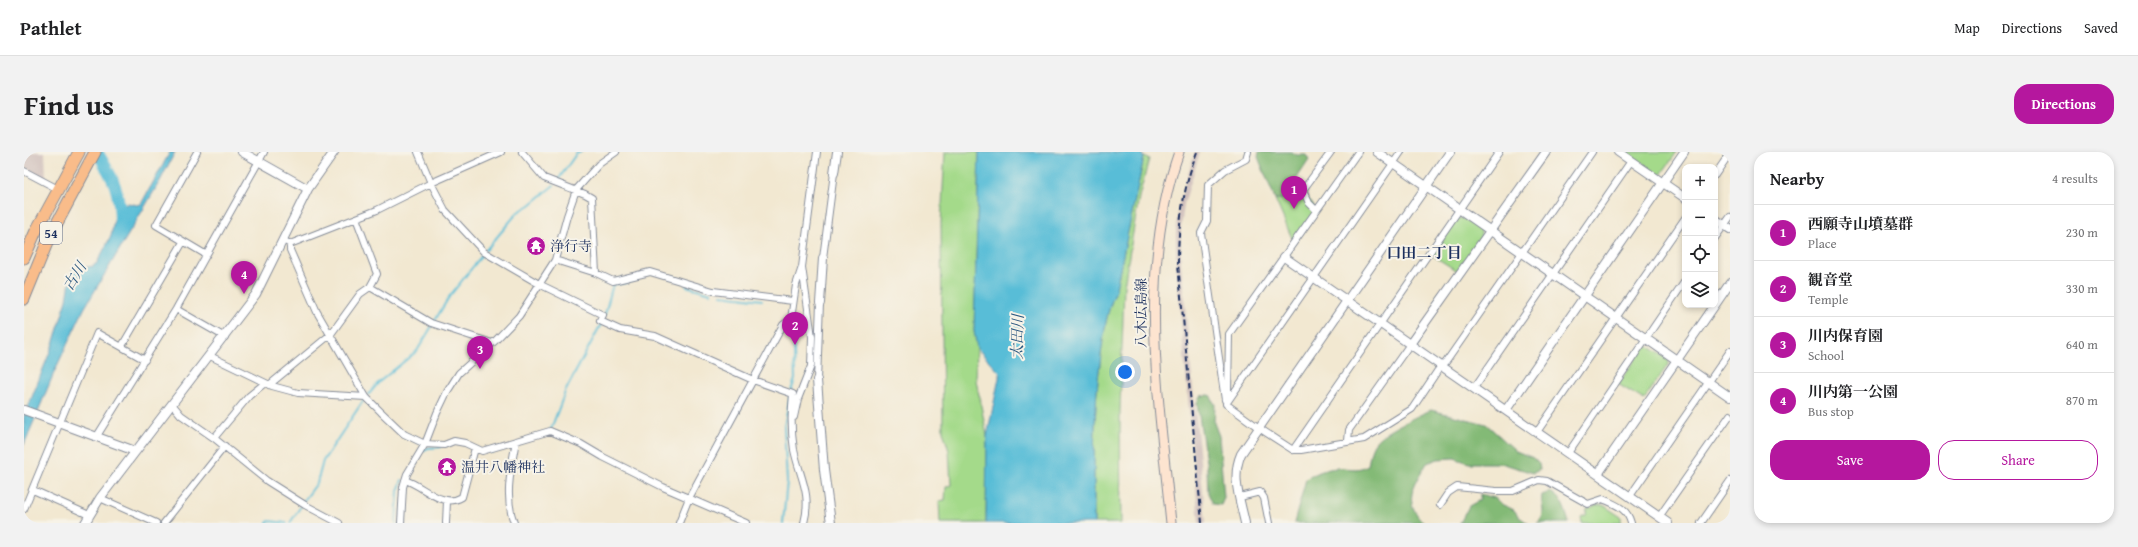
<!DOCTYPE html>
<html lang="en">
<head>
<meta charset="utf-8">
<style>
  :root { --surface:#fff; --page:#f2f2f2; --text:#202124; --muted:#757577; --line:#e0e0e0; --accent:#b5179e }
  body { margin:0; font-family:"Gentium Book Plus","Noto Serif JP",serif; background:var(--page); color:var(--text) }
  .controls { position:absolute; right:12px; top:12px; display:grid; overflow:hidden; border-radius:8px; box-shadow:0 2px 6px #0003 }
  .controls button { width:36px; height:36px; display:grid; place-items:center; padding:0; border:0; border-bottom:1px solid var(--line); background:var(--surface); color:var(--text); font:20px sans-serif }
  .you { position:absolute; left:1101px; top:220px; width:14px; height:14px; margin:-10px; border:3px solid #fff; border-radius:50%; background:#1a73e8; box-shadow:0 0 0 6px #1a73e833 }
  .badge { display:grid; place-items:center; width:26px; height:26px; border-radius:50%; background:var(--accent); color:#fff; font-size:13px; font-weight:700 }
  .pin { position:absolute; translate:-50% -33px; filter:drop-shadow(0 1px 2px #0008) }
  .pin::after { content:''; position:absolute; top:21px; width:14px; height:12px; background:inherit; clip-path:polygon(0 0,100% 0,50% 100%) }
  .list { margin:0; padding:0; list-style:none }
  h2 { display:flex; justify-content:space-between; align-items:center; height:52px; margin:0; padding:0 16px; font-size:17px }
  h2 small { font-size:13px; font-weight:400; color:var(--muted) }
  .list li { display:grid; grid-template-columns:26px 1fr auto; gap:12px; align-items:center; box-sizing:border-box; height:56px; padding:0 16px; border-top:1px solid var(--line) }
  .list b { display:block; font-size:15px; white-space:nowrap }
  .list p { margin:0; font-size:13px; white-space:nowrap; color:var(--muted) }
  .list em { font-size:13px; font-style:normal; color:var(--muted) }
  .actions { display:flex; gap:8px; padding:12px 16px }
  .actions a { flex:1; padding:9px 0; border:1px solid var(--accent); border-radius:16px; text-align:center; font-size:14px; color:var(--accent) }
  .actions .main { background:var(--accent); color:#fff }
  .icon { flex:none; width:22px; height:22px; fill:none; stroke:currentColor; stroke-width:2; stroke-linecap:round; stroke-linejoin:round }
  .map { position:relative; flex:none; width:1706px; height:371px; overflow:hidden; border-radius:16px }
  header { display:flex; align-items:center; gap:24px; box-sizing:border-box; height:56px; padding:0 20px; background:var(--surface); border-bottom:1px solid var(--line) }
  header strong { font-size:19px }
  nav { display:flex; gap:22px; margin-inline-start:auto; font-size:14px }
  .intro { display:flex; align-items:center; justify-content:space-between; box-sizing:border-box; height:96px; padding:0 24px }
  h1 { margin:0; font-size:28px }
  .button { padding:10px 18px; border-radius:16px; background:var(--accent); color:#fff; font-size:14px; font-weight:700 }
  main { display:flex; gap:24px; padding:0 24px }
  aside { flex:1; background:var(--surface); border-radius:16px; box-shadow:0 2px 6px #0003 }
  .map>svg:first-child { display:block }
  .industrial { fill:#d0c0bc }
  .green { fill:#a4da8a; stroke:#608474 }
  .forest { fill:#83ba76; stroke:#4f746a }
  .water { fill:#59bdd7; stroke:#3a769a }
  .lines { fill:none; stroke-linecap:round; stroke-linejoin:round }
  .stream { stroke:#59bdd7; stroke-width:2 }
  .river { stroke:#59bdd7; stroke-width:12 }
  .minor-casing { stroke:#868c98; stroke-width:8 }
  .tertiary-casing { stroke:#868c98; stroke-width:10 }
  .secondary-casing { stroke:#868c98; stroke-width:11 }
  .trunk-casing { stroke:#868c98; stroke-width:13 }
  .minor { stroke:#fff; stroke-width:6 }
  .tertiary { stroke:#fff; stroke-width:8 }
  .secondary { stroke:#fde4d0; stroke-width:9 }
  .trunk { stroke:#f9bc8a; stroke-width:11 }
  .rail { stroke:#1b2f5e; stroke-width:2; stroke-dasharray:6 3; stroke-linecap:butt }
  .labels { text-anchor:middle; dominant-baseline:central; stroke-width:4; stroke-linejoin:round; paint-order:stroke }
  .shield { fill:#f7f3e8; stroke:#5d6a87; stroke-width:1 }
  .shield-label { font-size:13px; font-weight:bold; fill:#1b2f5e }
  .poi-label { font-size:14px; fill:#1b2f5e; stroke:#f7f3e8; text-anchor:start }
  .street-label { font-size:14px; fill:#1b2f5e; stroke:#f7f3e8 }
  .neighbourhood-label { font-size:15px; font-weight:bold; fill:#1b2f5e; stroke:#f7f3e8 }
  .water-label { font-size:15px; font-style:italic; fill:#2e5a82; stroke:#f7f3e8 }
</style>
</head>
<body>
<header>
<strong>Pathlet</strong>
<nav><a>Map</a><a>Directions</a><a>Saved</a></nav>
</header>
<div class="intro"><h1>Find us</h1><a class="button">Directions</a></div>
<main>
<div class="map">
<svg width="1706" height="371" viewBox="0 0 1706 371">
  <rect width="100%" height="100%" fill="#f7f3e8"/>
  <filter id="ink" filterUnits="userSpaceOnUse"><feTurbulence type="fractalNoise" baseFrequency=".025" numOctaves="2"/><feDisplacementMap in="SourceGraphic" scale="8" xChannelSelector="R" yChannelSelector="G"/><feConvolveMatrix kernelMatrix="1 2 1 2 8 2 1 2 1" color-interpolation-filters="sRGB"/></filter>
  <filter id="wash" filterUnits="userSpaceOnUse"><feTurbulence type="fractalNoise" baseFrequency=".012" numOctaves="4" result="noise"/><feDisplacementMap in="SourceGraphic" scale="16" xChannelSelector="R" yChannelSelector="G"/><feGaussianBlur stdDeviation="0.9" result="paint"/><feColorMatrix in="noise" values="0 0 0 0 0 0 0 0 0 0 0 0 0 0 0 0 0 1.4 0 .05"/><feComposite in="paint" operator="in"/></filter>
  <g filter="url(#wash)">
    <rect width="100%" height="100%" fill="#f2e8d1"/>
    <path class="industrial" d="M0 0H21L22 27 0 15Z
      M1171 0H1176L1160 52 1157 76V111L1182 371H1175L1152 112V76L1155 51Z"/>
    <path class="green" d="M921 0H955L950 179 953 196 952 228 963 284 962 371H916L915 349 921 348 922 335 927 333 925 299 919 279 917 71Z
      M1602 0H1653L1638 21 1634 22Z
      M1120 5 1125 7 1115 45 1100 134 1096 259 1097 371H1070C1070 315 1069 259 1077 203 1080 181 1082 161 1091 141Z
      M1269 32 1279 38 1292 58 1270 91 1251 47H1259Z
      M1434 66H1439L1457 78V84L1433 119 1408 103Z
      M1624 194 1644 207 1645 211 1620 248 1594 232 1620 195Z
      M1573 353H1579L1597 365V371H1558L1557 365 1562 363 1563 357Z"/>
    <path class="forest" d="M1235 0H1268L1273 3H1282L1285 8 1259 47H1251L1234 5Z
      M1186 243 1191 253 1190 271 1195 284 1200 346 1197 353 1189 352 1184 341 1183 316 1173 251 1176 244Z
      M1407 258 1462 272 1492 299 1509 306 1515 312 1516 318 1509 321 1477 311H1445L1430 306 1414 307 1403 311C1389 335 1378 349 1400 371H1270L1282 327C1293 320 1306 315 1320 316 1331 317 1335 318 1344 313 1346 305 1346 296 1352 289 1359 280 1395 263 1407 258Z
      M1526 340C1539 347 1541 357 1545 371H1513C1524 363 1516 354 1518 343Z
      M1456 342 1471 346 1477 352 1490 358 1495 365 1504 371H1436L1445 354 1456 348Z"/>
    <path class="water" d="M146 0H151L136 29 60 157 32 216 0 293V265L29 192 43 148 48 118 69 114 73 111 87 84 92 59 104 51 113 53 117 52Z
      M955 0H1118L1120 5 1091 141C1082 161 1080 181 1077 203 1069 259 1070 315 1070 371H962L963 284 976 221 953 196 950 179Z"/>
    <g class="lines">
      <path class="stream" d="M534 28 552 2 557 0
        M462 98 494 60 506 53 530 33
        M662 134 687 141
        M697 143 738 148
        M581 162 589 132 601 131 614 126
        M410 170 425 145 459 102
        M767 239 771 227 769 171
        M345 242 355 230 393 199 408 174
        M527 277 541 240 577 172
        M400 298 404 296 417 295
        M466 300 475 297
        M279 350 293 331 299 309 339 249
        M243 371 245 369 263 371
        M266 371 277 354
        M372 371 374 339 378 328
        M759 371 763 329 760 275 766 244"/>
      <path class="river" d="M73 0C90 27 96 39 96 71"/>
    </g>
  </g>
  <g filter="url(#ink)">
    <g class="lines">
      <g class="minor-casing">
        <path id="minor" d="M173 0 132 73 181 102
          M394 0 407 31 421 58 460 100 515 132 579 163 576 169 596 178 631 184 729 228 769 242C767 261 767 280 770 298 776 326 788 341 780 371
          M498 0 520 26 561 42 568 46 572 121
          M1334 0 1205 182 1204 241 1202 252 1235 276 1269 298H1277L1340 287 1388 257 1414 218 1422 210 1568 0
          M0 19 34 37
          M1691 23 1706 1
          M1292 58 1285 51 1279 38 1307 0
          M332 66 353 122 346 135
          M1691 86 1706 65
          M259 88 266 92V98L293 160 342 245 357 260 380 282 401 292 420 293 430 289 441 291 458 299 526 279 557 292 579 305 639 335 722 371
          M266 92 353 58 407 31 477 0
          M799 106 810 21
          M531 108 572 121 589 129 626 120 689 139 769 149
          M152 157 201 185
          M98 194 159 90
          M186 204 248 234 274 241 342 245
          M793 228 796 151
          M241 231 225 244 190 286 243 329 281 353 315 371
          M245 233 307 182 336 142 346 135 407 171 468 191
          M1450 236 1607 9
          M1201 248 1177 81 1183 69 1184 33 1201 18 1222 7 1224 0
          M1204 249 1377 0
          M148 252 157 263 190 286
          M770 265 774 247 787 214 788 185 778 115 793 0
          M1513 280 1661 66
          M73 284 152 157 240 0
          M1324 289 1325 278 1386 192
          M1269 298 1475 0
          M1544 301 1661 129
          M381 328C400 334 418 357 438 345L451 296
          M9 338 65 363
          M1606 344 1706 199
          M1216 345 1236 340 1240 346 1245 371
          M76 346 132 371
          M1416 353 1424 341 1433 335 1472 339H1489L1515 328 1523 329 1564 352 1579 347C1592 353 1603 356 1607 371
          M0 357 73 181 121 208
          M1635 365 1706 263
          M140 371 201 294
          M377 371 379 335 383 322 401 292 413 261 423 240 435 221 472 188 495 164 531 108 543 64 552 38 575 12 592 0
          M422 371 423 349
          M490 371C480 345 487 316 492 289
          M655 371 665 346 754 182 759 173 767 167 772 133 778 115
          M1677 371 1706 329"/>
      </g>
      <g class="tertiary-casing">
        <path id="tertiary" d="M218 0 284 37
          M1353 0 1706 245
          M1594 0 1661 46
          M810 21 813 0
          M1691 67 1706 77
          M1260 105 1644 371
          M796 151 799 106
          M1691 153 1706 131
          M1386 192 1522 0
          M793 228 800 318 807 371
          M0 258 111 299
          M1482 258 1660 0
          M1574 322 1691 153
          M61 371 76 346 232 142 284 37 310 0
          M1221 371C1216 347 1207 325 1217 302L1426 0"/>
      </g>
      <g class="secondary-casing">
        <path id="secondary" d="M1147 371C1135 248 1113 120 1155 0"/>
      </g>
      <g class="trunk-casing">
        <path id="trunk" d="M0 106 12 79 55 0
          M0 147 25 86 71 0"/>
      </g>
      <use href="#minor" class="minor"/>
      <use href="#tertiary" class="tertiary"/>
      <use href="#secondary" class="secondary"/>
      <use href="#trunk" class="trunk"/>
      <path class="rail" d="M1173 0C1159 36 1154 73 1154 112L1178 371"/>
    </g>
  </g>
  <defs>
    <g id="temple-disc" transform="scale(1)"><circle r="9.5" fill="#b5179e" stroke="#f7f3e8"/><path d="M0-6L5-2H3V0L6.5 2.5H4V6H1.5V3h-3V6H-4V2.5H-6.5L-3 0V-2H-5Z" fill="#fff"/></g>
  </defs>
  <g fill-rule="evenodd">
    <use href="#temple-disc" x="512" y="94"/>
    <use href="#temple-disc" x="423" y="315"/>
  </g>
  <g class="labels">
    <rect class="shield" x="16" y="70" width="22" height="22" rx="3"/>
    <g class="shield-label">
      <text x="27" y="81">54</text>
    </g>
    <g class="poi-label">
      <text x="526" y="94">浄行寺</text>
      <text x="437" y="315">温井八幡神社</text>
    </g>
    <g class="street-label">
      <text transform="translate(1117 161) rotate(-90)">八木広島線</text>
    </g>
    <g class="neighbourhood-label">
      <text x="1400" y="100">口田二丁目</text>
    </g>
    <g class="water-label">
      <text transform="translate(50 124) rotate(-58)">古川</text>
      <text transform="translate(993 185) rotate(-89)">太田川</text>
    </g>
  </g>
</svg>
<div class="controls">
<button>+</button>
<button>−</button>
<button><svg class="icon" aria-label="locate" viewBox="0 0 24 24"><circle cx="12" cy="12" r="6"/><path d="M12 2v4M12 18v4M2 12h4M18 12h4"/></svg></button>
<button><svg class="icon" aria-label="layers" viewBox="0 0 24 24"><path d="M12 4l9 5-9 5-9-5zM3 14l9 5 9-5"/></svg></button>
</div>
<div class="you"></div>
<div class="pin badge" style="left:1270px;top:57px">1</div>
<div class="pin badge" style="left:771px;top:193px">2</div>
<div class="pin badge" style="left:456px;top:217px">3</div>
<div class="pin badge" style="left:220px;top:142px">4</div>
</div>
<aside>
<h2>Nearby<small>4 results</small></h2>
<ul class="list">
<li><span class="badge">1</span><div><b>西願寺山墳墓群</b><p>Place</p></div><em>230 m</em></li>
<li><span class="badge">2</span><div><b>観音堂</b><p>Temple</p></div><em>330 m</em></li>
<li><span class="badge">3</span><div><b>川内保育園</b><p>School</p></div><em>640 m</em></li>
<li><span class="badge">4</span><div><b>川内第一公園</b><p>Bus stop</p></div><em>870 m</em></li>
</ul>
<div class="actions"><a class="main">Save</a><a>Share</a></div>
</aside>
</main>
</body>
</html>
